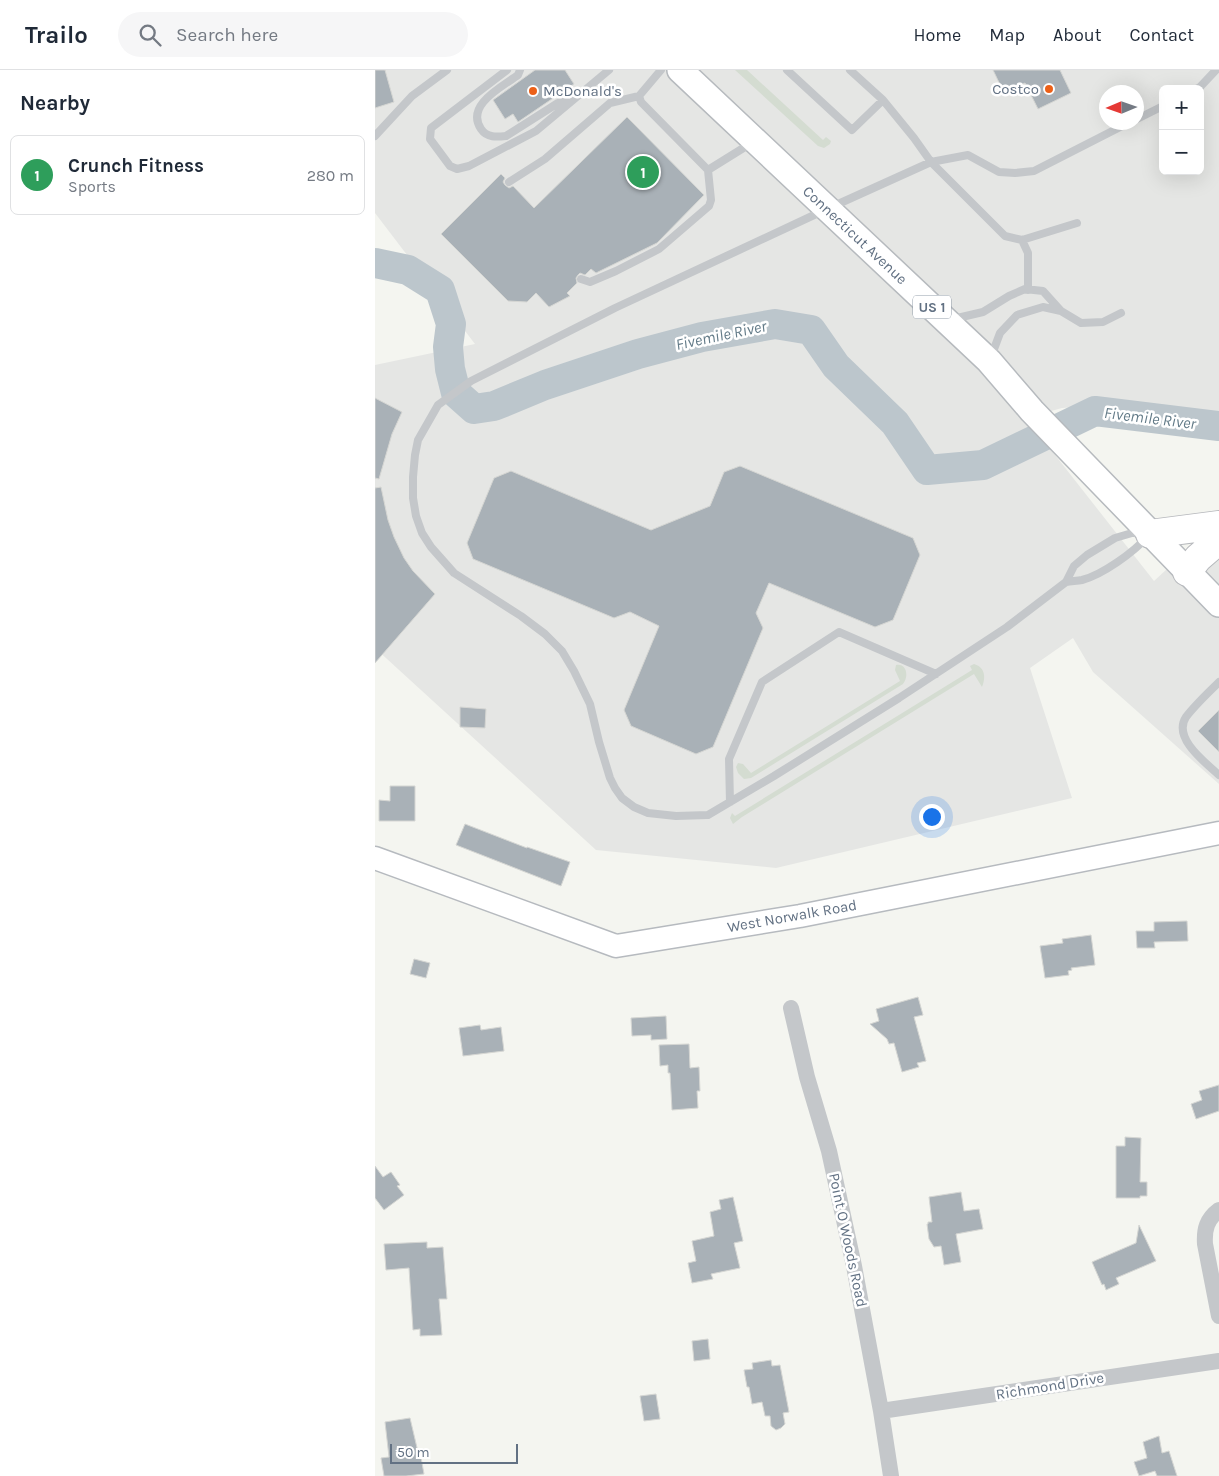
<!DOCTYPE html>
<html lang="en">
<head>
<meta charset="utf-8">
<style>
  :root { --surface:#fff; --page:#f6f6f7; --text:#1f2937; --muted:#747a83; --line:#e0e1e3; --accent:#ec6018 }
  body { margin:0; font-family:Karla,sans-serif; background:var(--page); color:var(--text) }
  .controls { position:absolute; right:15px; top:15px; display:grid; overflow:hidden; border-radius:8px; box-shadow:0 5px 20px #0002 }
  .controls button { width:45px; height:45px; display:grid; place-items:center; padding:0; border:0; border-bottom:1px solid var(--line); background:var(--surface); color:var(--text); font:25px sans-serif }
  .compass { position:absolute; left:724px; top:15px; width:45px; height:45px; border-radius:50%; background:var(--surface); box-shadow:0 5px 20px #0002; rotate:268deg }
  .scale { position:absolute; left:15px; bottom:12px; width:128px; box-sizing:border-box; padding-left:5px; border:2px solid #627183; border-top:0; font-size:14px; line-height:18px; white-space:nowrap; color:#627183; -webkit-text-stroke:4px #fff; paint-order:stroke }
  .you { position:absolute; left:556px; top:746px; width:18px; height:18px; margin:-12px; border:4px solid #fff; border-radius:50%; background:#1a73e8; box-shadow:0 0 0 8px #1a73e833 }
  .badge { display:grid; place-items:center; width:32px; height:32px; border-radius:50%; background:var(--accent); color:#fff; font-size:16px; font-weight:700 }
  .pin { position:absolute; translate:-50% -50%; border:2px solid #fff; box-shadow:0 1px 5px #0006 }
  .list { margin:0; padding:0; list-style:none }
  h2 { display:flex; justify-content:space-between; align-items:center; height:65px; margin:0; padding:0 20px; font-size:21px }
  h2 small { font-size:16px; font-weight:400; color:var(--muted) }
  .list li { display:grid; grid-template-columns:32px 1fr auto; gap:15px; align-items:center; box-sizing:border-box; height:80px; margin:0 10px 10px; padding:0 10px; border:1px solid var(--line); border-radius:8px }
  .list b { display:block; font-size:19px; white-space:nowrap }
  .list p { margin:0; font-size:16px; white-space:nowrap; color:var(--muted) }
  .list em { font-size:16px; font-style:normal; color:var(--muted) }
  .icon { flex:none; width:28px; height:28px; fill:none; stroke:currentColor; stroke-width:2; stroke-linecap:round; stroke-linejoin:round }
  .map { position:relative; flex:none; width:844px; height:1406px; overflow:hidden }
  header { display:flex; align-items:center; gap:30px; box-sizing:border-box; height:70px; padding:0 25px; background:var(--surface); border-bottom:1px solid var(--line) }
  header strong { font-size:24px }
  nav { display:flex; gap:28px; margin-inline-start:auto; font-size:18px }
  .search { width:350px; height:45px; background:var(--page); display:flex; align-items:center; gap:12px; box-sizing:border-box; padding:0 18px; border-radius:28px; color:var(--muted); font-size:19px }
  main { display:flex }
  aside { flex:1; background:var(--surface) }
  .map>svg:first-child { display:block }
  .built { fill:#e5e6e4; fill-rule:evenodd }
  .green { fill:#d4dcd1 }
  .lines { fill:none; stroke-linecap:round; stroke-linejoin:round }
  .river { stroke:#bcc6cc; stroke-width:30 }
  .building { fill:#a9b1b7; stroke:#d5d6d3 }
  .secondary-casing { stroke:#b6babf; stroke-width:25 }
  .primary-casing { stroke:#b6babe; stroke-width:28 }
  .motorway-casing { stroke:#b6b8bc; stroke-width:30 }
  .service { stroke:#c4c7ca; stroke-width:8 }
  .minor { stroke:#c4c7ca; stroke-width:16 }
  .secondary { stroke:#fff; stroke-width:22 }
  .primary { stroke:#fff; stroke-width:25 }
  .motorway { stroke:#fff; stroke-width:28 }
  .poi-dot { fill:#ec6018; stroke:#fff; stroke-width:2 }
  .labels { text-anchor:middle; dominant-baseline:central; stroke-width:5; stroke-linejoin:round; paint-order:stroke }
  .shield { fill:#fff; stroke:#919ca8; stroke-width:1 }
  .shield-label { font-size:14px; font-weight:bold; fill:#627183 }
  .poi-label { font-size:15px; fill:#627183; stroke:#fff; text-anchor:end }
  .street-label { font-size:15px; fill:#627183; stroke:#fff }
  .water-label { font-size:16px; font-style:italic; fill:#627a87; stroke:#fff }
</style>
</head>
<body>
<header>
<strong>Trailo</strong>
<div class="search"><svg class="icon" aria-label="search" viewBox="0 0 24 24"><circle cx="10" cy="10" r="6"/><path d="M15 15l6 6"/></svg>Search here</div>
<nav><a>Home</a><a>Map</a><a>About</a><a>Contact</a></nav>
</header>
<main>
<aside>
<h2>Nearby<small></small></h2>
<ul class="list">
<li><span class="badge" style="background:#2e9e5b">1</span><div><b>Crunch Fitness</b><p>Sports</p></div><em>280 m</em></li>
</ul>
</aside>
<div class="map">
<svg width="844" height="1406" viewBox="0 0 844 1406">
  <rect width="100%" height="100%" fill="#f4f5f0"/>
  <path class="built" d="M0 0H844V347L743 334 687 338 651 348 779 511 818 475 844 473V714L718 602 698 568 655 598 697 728 401 798 221 780 0 578V295L100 274 0 143ZM788 19H825V101H788ZM732 22H762V52H732Z"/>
  <path class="green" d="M360 0H372L448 70 451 67 456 71 455 74 449 78 443 76Z
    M599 594C610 597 611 607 607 617L599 604 367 747 358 754 355 748 357 743 360 746 597 600 595 596Z
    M521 595C532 593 534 607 528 614L376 708 369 709 363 703 361 697 363 693 368 694 376 703 525 611 520 600Z"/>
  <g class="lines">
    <path class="river" d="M0 193 33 200 65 220 76 254 73 277 75 299 81 323 99 339 119 336 170 315 263 284 327 267 400 254 436 260 461 296 520 353 552 400 608 395 720 341 844 356"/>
  </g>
  <path class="building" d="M0 0H10L19 32 0 38Z
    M160 0H190L199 14 143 52 138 44 130 49 118 30Z
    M618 0H685L696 23 663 39 650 13 629 23Z
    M252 47 329 125 282 173 221 203 216 199 210 205 205 203 203 205 201 208 202 213 192 223 195 226 174 237 161 223 152 232 133 231 66 164 126 104 130 108 128 112 130 115 134 118 138 116 159 138Z
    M0 328 27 342 17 364 4 409 0 408Z
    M365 396 538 468 545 485 518 550 500 557 394 513 381 543 388 558 338 677 321 684 256 656 249 640 284 556 255 542 239 548 98 489 92 473 119 408 136 401 276 460 335 436 349 402Z
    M6 417 13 450 19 467 29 488 38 501 60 524 0 593V418Z
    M85 637 111 639 110 658 85 657Z
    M844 640V682L823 661Z
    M15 716H40V751H4V730L15 731Z
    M90 754 152 778V777L195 792 186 816 81 775Z
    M812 851 813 871 779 872 780 878H762L761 861H779V852Z
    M716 865 720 895 696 898 697 900 693 901 694 905 670 908 665 876 688 873 687 869Z
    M39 889 55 893 51 908 35 904Z
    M543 927 548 945 539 947 551 991 542 993 544 997 527 1002 519 973 514 974 512 969 495 954 504 951 501 939Z
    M291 946 292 969 276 970V965L257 966 256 948Z
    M105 955 106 960 126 957 129 981 88 986 84 958Z
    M314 974 315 998 324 997 325 1021H322L323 1038 297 1040 295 1003H293V995L285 996 284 975Z
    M844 1015V1041L821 1049 816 1034 827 1030 824 1021Z
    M750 1067 766 1068 765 1112H772V1126H765V1128H741V1076H750Z
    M0 1096 8 1107 16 1102 25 1115 22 1116 29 1125 9 1140 0 1128Z
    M586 1122 589 1141 604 1139 608 1159 581 1164 586 1192 569 1195 566 1176 559 1177 554 1169 552 1154H553V1152H557L554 1127Z
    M358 1127 368 1171 359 1173 365 1198 336 1204 338 1209 317 1213 313 1193 321 1191 317 1171 339 1166 335 1142 346 1139 344 1130Z
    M764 1155 781 1191 741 1208 744 1214 731 1220 729 1214 727 1215 717 1192 761 1173Z
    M52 1172V1178L68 1177 72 1229H64L67 1265 45 1266V1259L38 1260 34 1198 11 1200 9 1174Z
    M333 1269 335 1289 319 1291 317 1271Z
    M396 1290 397 1296 405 1295 414 1342 408 1343 410 1354 406 1358 401 1360 396 1356 395 1346H390L387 1332 377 1334 374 1317H372L369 1300 378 1299 377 1293Z
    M281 1324 285 1349 269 1351 265 1326Z
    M35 1348 43 1382H45L49 1404 31 1406H9L6 1388 14 1387 10 1352Z
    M784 1366 787 1383 794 1381 802 1406H782L780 1401 764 1406 759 1392 772 1388 768 1372Z"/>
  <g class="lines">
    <g class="secondary-casing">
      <path id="secondary" d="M0 788 241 876 425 846 844 763"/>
    </g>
    <g class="primary-casing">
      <path id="primary" d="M305 0 614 291 657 341 844 534"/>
    </g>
    <g class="motorway-casing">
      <path id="motorway" d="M775 464 844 455
        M812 502 823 488 844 470"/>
    </g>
    <path class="service" d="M132 0 56 58 55 69 75 96 82 99 94 96 161 61 234 0
      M145 0 143 5C127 17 90 35 106 59 112 68 122 67 131 66L183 33 197 28
      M286 0 264 26 266 32 333 100 378 72
      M412 0 477 60 508 30
      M475 0 508 30 539 68 556 92 630 166 647 170 702 153
      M821 19 825 17 841 0
      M762 49 788 36
      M755 52 659 101 640 103 624 102 593 85 556 92 452 139 240 238 96 311 63 335 43 370 40 385 38 407V428L41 446 47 463 56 477 79 503 146 546 170 564 187 581 199 601 215 634 224 672 235 708 240 718 247 728 259 737 273 743 301 746 333 745 399 706 524 628 632 557 691 512 699 496 712 485 740 468 757 463H767
      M0 66 37 26 72 0
      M134 112 170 89 235 33 264 26
      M647 170 653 183V220
      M206 209 215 212 241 201 284 179 334 136 336 130 333 100
      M686 241 706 253 728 252 746 243
      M578 249 608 242 634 226 650 219 668 221 686 241 668 237 642 245 625 263 616 287
      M691 512C696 511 702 511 707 510 727 505 759 482 772 467
      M844 612C833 623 820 635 811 647 797 668 831 693 844 705
      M355 732 354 689 387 612 464 562 561 604"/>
    <path class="minor" d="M416 938 432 1007 454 1081 479 1196 506 1341 516 1406
      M844 1140C832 1149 829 1159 830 1174L844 1246
      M506 1341 844 1291"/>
    <use href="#secondary" class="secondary"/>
    <use href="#primary" class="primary"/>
    <use href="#motorway" class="motorway"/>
  </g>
  <g class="poi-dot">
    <circle cx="674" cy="19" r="5"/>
    <circle cx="158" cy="21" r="5"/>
  </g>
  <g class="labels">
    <rect class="shield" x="538" y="225.5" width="38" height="23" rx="4"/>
    <g class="shield-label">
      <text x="557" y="237">US 1</text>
    </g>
    <g class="poi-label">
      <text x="664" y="19">Costco</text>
      <text x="168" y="21" text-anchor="start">McDonald's</text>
    </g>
    <g class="street-label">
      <text transform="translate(480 165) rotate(43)">Connecticut Avenue</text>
      <text transform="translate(417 846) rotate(-10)">West Norwalk Road</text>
      <text transform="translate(473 1170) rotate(78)">Point O Woods Road</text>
      <text transform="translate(675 1316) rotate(-9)">Richmond Drive</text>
    </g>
    <g class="water-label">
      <text transform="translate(346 265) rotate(-12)">Fivemile River</text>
      <text transform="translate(775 348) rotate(7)">Fivemile River</text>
    </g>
  </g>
</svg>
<div class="controls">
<button>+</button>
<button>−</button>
</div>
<svg class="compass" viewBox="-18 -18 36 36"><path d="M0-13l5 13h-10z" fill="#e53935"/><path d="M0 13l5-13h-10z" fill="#747a83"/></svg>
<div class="scale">50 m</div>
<div class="you"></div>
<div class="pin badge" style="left:268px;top:102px;background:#2e9e5b">1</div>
</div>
</main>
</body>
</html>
